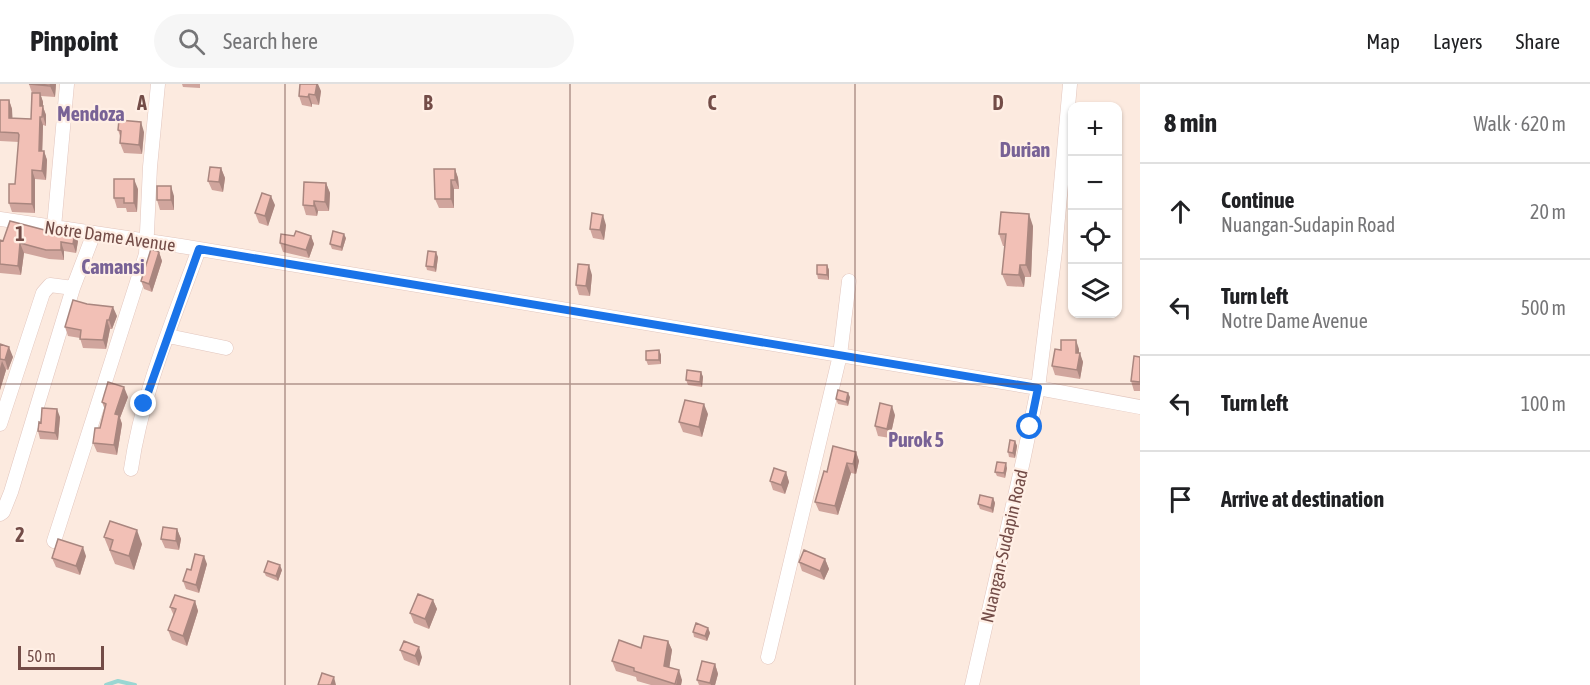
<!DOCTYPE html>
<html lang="en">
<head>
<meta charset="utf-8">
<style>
  :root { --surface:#fff; --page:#f6f6f6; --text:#202124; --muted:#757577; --line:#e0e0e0 }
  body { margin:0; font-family:"Asap Condensed",sans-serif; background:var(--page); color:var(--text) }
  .controls { position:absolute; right:18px; top:18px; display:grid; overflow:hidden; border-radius:12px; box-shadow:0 2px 4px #0004 }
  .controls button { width:54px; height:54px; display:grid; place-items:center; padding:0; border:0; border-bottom:2px solid var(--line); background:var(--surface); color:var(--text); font:30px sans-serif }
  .scale { position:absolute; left:18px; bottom:15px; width:86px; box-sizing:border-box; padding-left:6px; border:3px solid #734c47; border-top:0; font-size:16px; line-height:21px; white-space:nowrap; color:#734c47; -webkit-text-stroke:4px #ffefe5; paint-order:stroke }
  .stop { position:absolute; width:18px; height:18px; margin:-14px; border:4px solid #1a73e8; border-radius:50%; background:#fff }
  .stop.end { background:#1a73e8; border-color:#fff; box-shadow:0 2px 6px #0008 }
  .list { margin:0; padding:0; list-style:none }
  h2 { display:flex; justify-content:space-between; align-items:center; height:78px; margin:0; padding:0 24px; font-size:26px }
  h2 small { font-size:20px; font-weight:400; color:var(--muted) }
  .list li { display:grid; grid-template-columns:39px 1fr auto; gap:18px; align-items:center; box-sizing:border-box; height:96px; padding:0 24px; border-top:2px solid var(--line) }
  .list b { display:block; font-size:22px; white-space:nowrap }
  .list p { margin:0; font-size:20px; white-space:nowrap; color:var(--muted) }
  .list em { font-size:20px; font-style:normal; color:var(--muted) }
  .icon { flex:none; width:33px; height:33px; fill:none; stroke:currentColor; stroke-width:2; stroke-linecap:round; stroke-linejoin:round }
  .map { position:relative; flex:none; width:1140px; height:601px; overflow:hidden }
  header { display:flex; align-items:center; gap:36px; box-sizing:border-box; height:84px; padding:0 30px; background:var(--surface); border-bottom:2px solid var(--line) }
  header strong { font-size:28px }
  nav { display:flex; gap:33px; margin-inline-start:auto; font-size:21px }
  .search { width:420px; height:54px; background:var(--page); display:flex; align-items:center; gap:15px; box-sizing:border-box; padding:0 21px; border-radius:33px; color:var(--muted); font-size:22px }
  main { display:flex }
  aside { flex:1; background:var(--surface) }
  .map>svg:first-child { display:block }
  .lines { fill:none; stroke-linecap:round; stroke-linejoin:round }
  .stream { stroke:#9ad7d3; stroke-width:4 }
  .minor-casing { stroke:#e2c6be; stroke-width:15 }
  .minor { stroke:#fff; stroke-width:14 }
  .wall { fill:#d0a59d }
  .shaded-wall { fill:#a9867f }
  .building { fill:#f2c0b6; stroke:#a9867f; stroke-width:1.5 }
  .route { stroke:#1a73e8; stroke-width:8 }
  .grid { fill:none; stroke:#734c47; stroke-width:1.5; stroke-opacity:0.55 }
  .labels { text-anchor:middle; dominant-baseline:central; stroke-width:4.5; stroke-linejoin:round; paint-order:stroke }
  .street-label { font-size:18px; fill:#734c47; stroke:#ffefe5 }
  .neighbourhood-label { font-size:20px; font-weight:bold; fill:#786296; stroke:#ffefe5 }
  .grid-label { font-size:20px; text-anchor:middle; font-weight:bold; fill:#734c47; stroke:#ffefe5; stroke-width:4.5; stroke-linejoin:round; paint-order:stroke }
</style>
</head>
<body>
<header>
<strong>Pinpoint</strong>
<div class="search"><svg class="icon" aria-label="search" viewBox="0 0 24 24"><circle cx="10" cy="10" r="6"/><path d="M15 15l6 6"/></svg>Search here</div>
<nav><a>Map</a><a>Layers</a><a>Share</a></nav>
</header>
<main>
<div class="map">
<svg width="1140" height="601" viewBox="0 0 1140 601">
  <rect width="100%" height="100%" fill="#fceadf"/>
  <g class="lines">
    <path class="stream" d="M106 601 118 597 135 601"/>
    <g class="minor-casing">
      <path id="minor" d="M0 135 181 162 1038 304 1140 323
        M54 143 67 0
        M168 252 226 264
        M0 340 43 209 50 201 73 204
        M131 385C142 309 173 237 199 165
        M0 430 3 428 11 408 73 204 94 149
        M54 457 146 170 150 83 158 0
        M768 573 840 271 849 197
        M972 601 1023 377 1038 304 1055 167 1070 0"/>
    </g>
    <use href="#minor" class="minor"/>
  </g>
  <path class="wall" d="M29 0H56L55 13 41 12 43 18V23L46 31V42L43 41 42 67H44L47 76 46 96 35 95V129L12 128 9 119 15 100 19 58 0 57V16H9L12 25V34L31 35 32 9Z
    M182 0H200V4L183 3Z
    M321 7 319 21 312 20V23L302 21 299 12Z
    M118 46 144 48 142 70 124 69 120 59 121 55Z
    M221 84 225 94 223 108 212 106 208 97Z
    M455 85 458 94 459 105H454V124H439L435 115Z
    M326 99 330 109 329 127H318L317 132 306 131 303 121Z
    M138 105 137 128H127L126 124H117L114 114Z
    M174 112V126H160L157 116Z
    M275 121 268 142 259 139 255 129Z
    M606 141 604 156 593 154 590 145Z
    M1033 142 1031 193H1025L1024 203 1007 202 1002 190 1005 162H1003L999 150Z
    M294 152H311L314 160 309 174 283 168 280 159Z
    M346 154 342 167 332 165 330 160Z
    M0 156 3 157H78L76 169 64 167V176L49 175 24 169 21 191 0 189Z
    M159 168 162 177 152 208 144 205 141 197Z
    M438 173 436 188 427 186 426 182Z
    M827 181 829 186V196L818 195 817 190Z
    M592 191 590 212 579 211 576 201Z
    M117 232 112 245H110L106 265 83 264 80 254 68 252 65 243Z
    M0 261 13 273 8 286 5 285 6 286 0 306Z
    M1079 265V269L1083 278 1080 295 1055 291 1052 282 1061 266Z
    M659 266 661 271V280L648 281 646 276Z
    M1140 273V307H1134L1131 297Z
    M701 288 703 293 702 303 688 301 686 296Z
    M128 313 120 334 122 340 117 371 97 368 93 359 100 344 105 326 102 318Z
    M850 313 848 322 838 320 836 315Z
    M708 330 702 353 683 348 679 338Z
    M895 331 890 354 878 352 875 342Z
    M60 333 58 356 40 355 38 347 41 339Z
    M1015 357 1017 362 1015 374 1009 373 1008 368Z
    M856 368 859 377 856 390 851 389 838 431 819 427 815 418 827 388Z
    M1007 384 1005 394 997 392 995 388Z
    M786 388 789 398 785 410 773 406 770 397Z
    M993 414 995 419 993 429 980 425 978 420Z
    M177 445 181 455 179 466 165 464 161 455Z
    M104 453 142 460 134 486 115 480Z
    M86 472 80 491 56 483 52 474Z
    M825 475 829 485 824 496 802 487 799 478Z
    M207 480 199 509 186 505 183 497 191 486Z
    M282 486 278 497 266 492 264 488Z
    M433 516 437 525 429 545 414 539 410 529Z
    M195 517 198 527 187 562 172 556 168 546 174 532 170 523Z
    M708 544 710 549 707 557 694 553 693 548Z
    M668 557 672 566 669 584 682 596 681 601H651L637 597 636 593 616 587 612 577 641 564Z
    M400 566 422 573 419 582 404 576Z
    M715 580 718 590 715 601H699L697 596Z"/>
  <path class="shaded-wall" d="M51 0H56L55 13 50 2Z
    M317 0H318L321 7 319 21 315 11Z
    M40 9 43 18V23L46 31V42L40 22Z
    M309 10 312 20V23L308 13Z
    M9 16 12 25 13 43 9 34Z
    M40 33 43 41 42 76 39 67Z
    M141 38 144 48 142 70 139 61Z
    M44 67 47 76 46 96 42 87Z
    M221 84 225 94 223 108 219 98Z
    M455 85 458 94 459 105 455 96Z
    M32 86 35 95V129L32 120Z
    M134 95 138 105 137 128 134 119Z
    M451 96 454 105V124L451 115Z
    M326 99 330 109 329 127 325 118Z
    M171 102 174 112V126L171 116Z
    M271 112 275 121 268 142 265 132Z
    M314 117 318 127 317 132 314 122Z
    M1029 130 1033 142 1031 193 1026 181Z
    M603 131 606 141 604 156 600 146Z
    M75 147 78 157 76 169 73 160Z
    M344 150 346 154 342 167 341 163Z
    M311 152 314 160 309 174 306 166Z
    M61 158 64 167V176L61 166Z
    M20 159 24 169 21 191 18 182Z
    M159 168 162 177 152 208 149 200Z
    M436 168 438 173 436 188 434 183Z
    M589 181 592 191 590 212 586 202Z
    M827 181 829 186V196L827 191Z
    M1020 181 1025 193 1024 203 1019 191Z
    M113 223 117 232 112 245 109 236Z
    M107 236 110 245 106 265 103 256Z
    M1076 256 1079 265V274L1080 269 1083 278 1080 295 1077 286Z
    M9 263 13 273 8 286 5 276Z
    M659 266 661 271V280L659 276Z
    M2 277 6 286 0 306V284Z
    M701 288 703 293 702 303 700 298Z
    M124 303 128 313 120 334 122 340 117 371 114 361 115 330Z
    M848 309 850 313 848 322 846 318Z
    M704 320 708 330 702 353 699 343Z
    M892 322 895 331 890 354 887 345Z
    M57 325 60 333 58 356 55 349Z
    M1015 357 1017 362 1015 374 1013 369Z
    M856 368 859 377 856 390 853 380Z
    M847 379 851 389 838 431 835 422Z
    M1006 379 1007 384 1005 394 1004 389Z
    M786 388 789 398 785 410 781 401Z
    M993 414 995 419 993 429 991 424Z
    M177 445 181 455 179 466 176 457Z
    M137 446 142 460 134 486 129 472Z
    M83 463 86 472 80 491 76 482Z
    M204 472 207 480 199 509 196 501Z
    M825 475 829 485 824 496 820 487Z
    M280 481 282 486 278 497 276 492Z
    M433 516 437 525 429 545 425 535Z
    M195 517 198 527 187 562 183 552Z
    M708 544 710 549 707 557 705 552Z
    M668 557 672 566 668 592 664 582Z
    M419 563 422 573 419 582 415 572Z
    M715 580 718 590 715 601H711L710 599Z
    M679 586 682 596 681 601H676Z
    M334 593 336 601H331Z"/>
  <path class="building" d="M29 0H51L50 2Z
    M300 0H317L315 11 309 10 308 13 299 12Z
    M32 9H40V22H43L42 33H40L39 67H44L42 87 32 86V120L9 119V100H15L19 51 18 49 0 48V16H9V34L31 35Z
    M119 36 141 38 139 61 120 59 121 47 118 46Z
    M210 83 221 84 219 98 208 97Z
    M434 85H455V96H451V115H435Z
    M114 95H134V119H124V114H114Z
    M304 98 326 99 325 118 314 117V122L303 121Z
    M157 102H171V116H157Z
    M262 109 271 112 265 132 255 129Z
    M1001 128 1029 130 1026 181H1020L1019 191 1002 190 1006 150H999Z
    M592 129 603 131 600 146 590 145Z
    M10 137 60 150 61 145 75 147 73 160 61 158V166H46L20 159 18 182 0 180V156L3 157Z
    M296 147 311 152 306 166 280 159 281 150 294 152Z
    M333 147 344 150 341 163 330 160Z
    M151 165 159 168 149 200 141 197Z
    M428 167 436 168 434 183 426 182Z
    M578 180 589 181 586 202 576 201Z
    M817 181H827V191L817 190Z
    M73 216 87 220 113 223 109 236H107L103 256 80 255 81 246 65 243Z
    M1061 256H1076V269H1080L1077 286 1052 282 1055 265 1061 266Z
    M0 260 9 263 5 276 0 275Z
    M659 266V276H646V267Z
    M1134 272 1140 273V298L1131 297Z
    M687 286 701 288 700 298 686 296Z
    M108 298 124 303 115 330 119 331 114 361 93 359 95 344H100L106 320 102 318Z
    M838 306 848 309 846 318 836 315Z
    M685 316 704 320 699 343 679 338Z
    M880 319 892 322 887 345 875 342Z
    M42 324 57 325 55 349 38 347 39 338 41 339Z
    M1010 356 1015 357 1013 369 1008 368Z
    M833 362 856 368 853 380 847 379 835 422 815 418 824 387 827 388Z
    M997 378 1006 379 1004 389 995 388Z
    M774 384 786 388 781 401 770 397Z
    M980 411 993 414 991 424 978 420Z
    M110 437 137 446 129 472 110 466 113 456 104 453Z
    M163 443 177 445 176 457 161 455Z
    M58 455 83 463 76 482 52 474Z
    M804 466 825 475 820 487 799 478Z
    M195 470 204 472 196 501 183 497 187 485 191 486Z
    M268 477 280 481 276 492 264 488Z
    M418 510 433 516 425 535 410 529Z
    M175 511 195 517 183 552 168 546 176 525 170 523Z
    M696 539 708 544 705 552 693 548Z
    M644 552 668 557 664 582 679 586 675 600 634 587V584L612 577 619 556 641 564Z
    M404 557 419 563 415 572 400 566Z
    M702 577 715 580 710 599 697 596Z
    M322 589 334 593 331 601H318Z"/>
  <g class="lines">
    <path class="route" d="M144 320 199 165 1038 304 1030 343"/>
  </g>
  <path class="grid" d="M285 0V601M570 0V601M855 0V601M0 300H1140"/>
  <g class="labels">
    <g class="street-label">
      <text transform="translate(110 152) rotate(8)">Notre Dame Avenue</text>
      <text transform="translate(1004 462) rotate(-77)">Nuangan-Sudapin Road</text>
    </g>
    <g class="neighbourhood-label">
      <text x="91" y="29">Mendoza</text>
      <text x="1025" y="65">Durian</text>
      <text x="113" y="182">Camansi</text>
      <text x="916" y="355">Purok 5</text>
    </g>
  </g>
  <g class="grid-label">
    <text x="142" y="26">A</text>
    <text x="428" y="26">B</text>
    <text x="712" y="26">C</text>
    <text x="998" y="26">D</text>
    <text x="20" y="157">1</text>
    <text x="20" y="458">2</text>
  </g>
</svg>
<div class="controls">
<button>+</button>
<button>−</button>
<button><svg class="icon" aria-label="locate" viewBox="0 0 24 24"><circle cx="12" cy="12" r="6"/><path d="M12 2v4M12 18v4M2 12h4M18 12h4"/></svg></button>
<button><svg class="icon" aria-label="layers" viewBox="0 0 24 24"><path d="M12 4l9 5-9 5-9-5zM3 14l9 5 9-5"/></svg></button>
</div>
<div class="scale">50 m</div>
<div class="stop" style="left:1030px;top:343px"></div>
<div class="stop end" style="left:144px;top:320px"></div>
</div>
<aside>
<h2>8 min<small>Walk · 620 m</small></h2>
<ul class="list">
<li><svg class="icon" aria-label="ahead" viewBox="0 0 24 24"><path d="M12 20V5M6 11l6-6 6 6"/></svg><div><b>Continue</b><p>Nuangan-Sudapin Road</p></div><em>20 m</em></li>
<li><svg class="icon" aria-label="left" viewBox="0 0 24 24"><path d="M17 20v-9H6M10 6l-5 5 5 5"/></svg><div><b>Turn left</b><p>Notre Dame Avenue</p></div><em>500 m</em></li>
<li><svg class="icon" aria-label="left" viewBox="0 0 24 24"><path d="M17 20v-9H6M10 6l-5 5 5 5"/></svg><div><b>Turn left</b></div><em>100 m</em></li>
<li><svg class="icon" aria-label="arrive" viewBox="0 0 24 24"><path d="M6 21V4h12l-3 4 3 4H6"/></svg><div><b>Arrive at destination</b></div></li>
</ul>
</aside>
</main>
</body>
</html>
